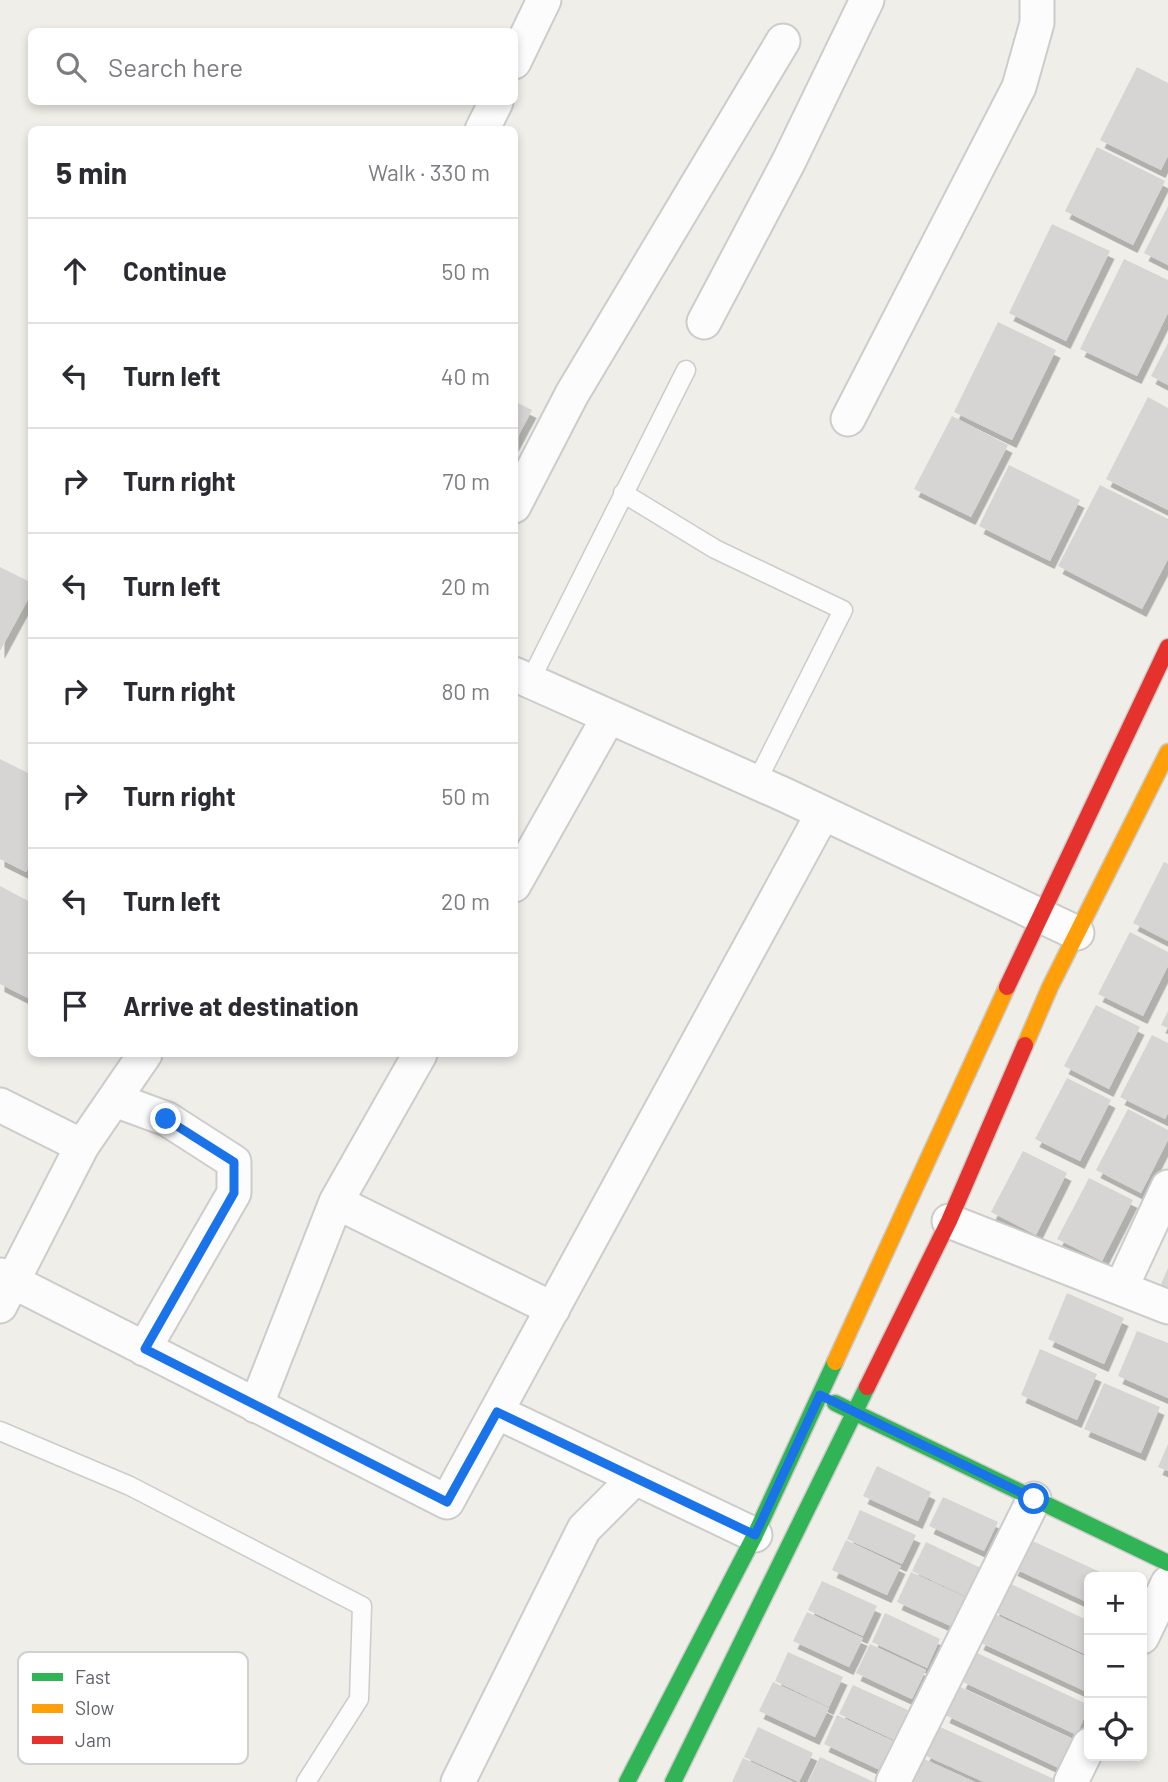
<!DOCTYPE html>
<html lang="en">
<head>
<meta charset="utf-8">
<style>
  :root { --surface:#fff; --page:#f2f2f3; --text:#2b2b33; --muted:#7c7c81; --line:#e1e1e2 }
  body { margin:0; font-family:Barlow,sans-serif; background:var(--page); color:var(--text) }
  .controls { position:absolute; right:21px; bottom:21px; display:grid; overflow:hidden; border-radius:10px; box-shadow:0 4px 10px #0003 }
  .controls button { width:63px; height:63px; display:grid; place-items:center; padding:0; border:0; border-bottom:2px solid var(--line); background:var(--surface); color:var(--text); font:35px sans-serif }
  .stop { position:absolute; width:21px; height:21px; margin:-16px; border:5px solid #1a73e8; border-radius:50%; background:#fff }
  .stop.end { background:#1a73e8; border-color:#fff; box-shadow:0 2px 7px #0008 }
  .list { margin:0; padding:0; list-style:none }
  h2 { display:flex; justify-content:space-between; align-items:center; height:91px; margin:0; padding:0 28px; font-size:30px }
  h2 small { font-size:23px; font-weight:400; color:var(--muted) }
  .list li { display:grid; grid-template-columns:46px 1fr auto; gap:21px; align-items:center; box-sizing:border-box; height:105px; padding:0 28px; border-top:2px solid var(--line) }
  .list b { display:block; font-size:26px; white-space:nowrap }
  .list em { font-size:23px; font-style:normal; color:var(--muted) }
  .icon { flex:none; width:38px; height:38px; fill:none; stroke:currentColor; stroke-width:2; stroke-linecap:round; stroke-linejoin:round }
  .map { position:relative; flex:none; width:1168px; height:1782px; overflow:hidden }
  .search { position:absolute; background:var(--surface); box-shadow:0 4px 10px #0003; left:28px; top:28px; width:490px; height:77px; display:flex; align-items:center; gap:18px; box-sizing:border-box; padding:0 24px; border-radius:10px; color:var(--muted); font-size:26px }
  .panel { position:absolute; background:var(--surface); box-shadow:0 4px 10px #0003; left:28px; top:126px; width:490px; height:931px; border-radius:10px }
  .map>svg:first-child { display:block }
  .building { fill:#d6d5d3; filter:url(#shadow) }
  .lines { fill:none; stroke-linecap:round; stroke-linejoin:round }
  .lane-casing { stroke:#cccccb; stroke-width:21 }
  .street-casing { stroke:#cccccb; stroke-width:37 }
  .fast-casing { stroke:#cbcbca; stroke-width:19 }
  .slow-casing { stroke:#cbcbca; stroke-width:19 }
  .jam-casing { stroke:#cbcbca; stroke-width:19 }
  .lane { stroke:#fdfcfc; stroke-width:18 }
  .street { stroke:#fdfcfc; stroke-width:33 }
  .fast { stroke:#30b455; stroke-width:16 }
  .slow { stroke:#ff9f0a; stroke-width:16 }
  .jam { stroke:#e5322d; stroke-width:16 }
  .route { stroke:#1a73e8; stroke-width:9 }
  .key { fill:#fff; stroke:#cfd0d2; stroke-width:2 }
  .key-label { font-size:19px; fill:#5e6268 }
</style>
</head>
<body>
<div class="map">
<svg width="1168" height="1782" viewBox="0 0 1168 1782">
  <defs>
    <filter id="shadow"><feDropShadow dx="4.5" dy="8" stdDeviation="0" flood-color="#0004"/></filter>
  </defs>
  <rect width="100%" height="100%" fill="#efeee9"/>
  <path class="building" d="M1137 67 1168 83V156L1161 170 1100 140Z
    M1097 147 1165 181 1133 245 1065 211Z
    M1168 206V265L1144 253Z
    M1052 224 1110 251 1066 341 1009 313Z
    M1124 259 1168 280V313L1137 376 1080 349Z
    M998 322 1056 350 1012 440 954 412Z
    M1168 343V385L1151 376Z
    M1148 397 1168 408V510L1106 479Z
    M514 401 532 410 514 444Z
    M952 416 1008 445 971 517 914 489Z
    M1009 465 1080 500 1050 561 979 526Z
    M1100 485 1168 519V559L1142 609 1058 566Z
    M0 567 32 583V592L0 651Z
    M0 759 32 775V862L26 872 0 859Z
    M1164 862 1168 864V941L1133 923Z
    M0 886 32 903V1000L0 984Z
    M1130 932 1168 952V966L1143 1016 1098 994Z
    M1096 1005 1140 1027 1109 1089 1064 1066Z
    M1168 1011V1028L1161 1025Z
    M1152 1035 1168 1043V1113L1165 1119 1120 1097Z
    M1067 1078 1111 1100 1080 1161 1035 1139Z
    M1128 1109 1168 1130V1140L1141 1193 1096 1170Z
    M1023 1151 1067 1173 1036 1235 991 1212Z
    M1089 1178 1133 1200 1102 1261 1057 1239Z
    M1168 1268V1290L1160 1286Z
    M1067 1293 1124 1318 1104 1364 1048 1339Z
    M1137 1331 1168 1343V1398L1118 1376Z
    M1040 1349 1097 1374 1077 1420 1021 1395Z
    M1104 1383 1160 1407 1141 1453 1084 1429Z
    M1168 1444V1471L1158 1467Z
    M877 1466 931 1492 918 1521 863 1496Z
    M943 1497 998 1522 984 1551 929 1526Z
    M860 1510 916 1535 902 1564 847 1539Z
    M1026 1538 1111 1577H1089V1603L1013 1568Z
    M846 1540 901 1566 887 1595 832 1570Z
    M926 1542 981 1568 967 1597 912 1571Z
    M911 1572 967 1598 953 1627 897 1602Z
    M822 1581 877 1606 863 1636 808 1610Z
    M1007 1582 1089 1621V1656L993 1611Z
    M807 1612 863 1638 849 1667 793 1641Z
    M885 1613 940 1639 927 1668 872 1642Z
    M992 1613 1089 1658V1693L979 1642Z
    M870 1644 926 1670 912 1699 856 1673Z
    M788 1652 843 1677 829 1707 775 1681Z
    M975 1652 1089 1705 1077 1735 961 1681Z
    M773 1682 829 1708 815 1737 759 1711Z
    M853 1685 908 1710 894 1740 839 1714Z
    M958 1686 1075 1740 1061 1769 945 1715Z
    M837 1715 893 1741 880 1770 824 1744Z
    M938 1726 1054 1779 1052 1782H984L924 1755Z
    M758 1727 813 1753 799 1782 744 1757Z
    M820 1757 874 1782H808Z
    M743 1758 794 1782H732Z
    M924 1759 975 1782H913Z"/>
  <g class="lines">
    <g class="lane-casing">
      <path id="lane" d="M623 493 715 549 843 610 756 783
        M529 683 686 370
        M0 1431 130 1486 362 1606 359 1699 306 1782"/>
    </g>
    <g class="street-casing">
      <path id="street" d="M514 62 544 0
        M482 130 496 102
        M704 322 789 161 867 0
        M848 419 1019 87 1037 23V0
        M514 506 572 394 783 41
        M514 674 785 795 1077 933
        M514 885 608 718
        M420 1054 336 1202 553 1309
        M115 1100 167 1119 234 1162V1193L144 1349
        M0 1105 82 1146 145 1054
        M949 1221 1168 1307
        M0 1275 447 1502 823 813
        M1121 1288 1168 1187
        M0 1306 82 1146
        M256 1406 336 1202
        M497 1412 755 1535
        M1142 1637 1168 1583
        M458 1782 584 1529 634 1479
        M893 1782 1034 1499
        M1071 1782 1089 1745"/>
    </g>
    <g class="fast-casing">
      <path id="fast" d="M835 1403 1168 1563
        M627 1782 755 1535 835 1362
        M673 1782 867 1387"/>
    </g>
    <g class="slow-casing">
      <path id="slow" d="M1025 1045 1050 987 1168 752
        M835 1362 1007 987"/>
    </g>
    <g class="jam-casing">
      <path id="jam" d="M1007 987 1168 647
        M867 1387 949 1221 1025 1045"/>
    </g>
    <use href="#lane" class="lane"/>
    <use href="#street" class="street"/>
    <use href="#fast" class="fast"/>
    <use href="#slow" class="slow"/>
    <use href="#jam" class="jam"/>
  </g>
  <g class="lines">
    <path class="route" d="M166 1119 234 1162V1193L145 1349 447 1502 497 1412 755 1535 820 1395 1034 1499"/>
  </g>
  <rect x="18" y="1652" width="230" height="112" rx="10" class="key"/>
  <rect x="32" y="1673" width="31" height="8" fill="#30b455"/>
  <rect x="32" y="1704" width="31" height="9" fill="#ff9f0a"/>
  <rect x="32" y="1736" width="31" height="8" fill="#e5322d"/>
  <g class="key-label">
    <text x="75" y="1684">Fast</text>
    <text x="75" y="1715">Slow</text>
    <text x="75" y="1747">Jam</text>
  </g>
</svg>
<div class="controls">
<button>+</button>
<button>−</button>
<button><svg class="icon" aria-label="locate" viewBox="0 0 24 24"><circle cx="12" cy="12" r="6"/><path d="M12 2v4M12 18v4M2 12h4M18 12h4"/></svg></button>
</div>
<div class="stop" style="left:1034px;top:1499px"></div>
<div class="stop end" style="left:166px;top:1119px"></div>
<div class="search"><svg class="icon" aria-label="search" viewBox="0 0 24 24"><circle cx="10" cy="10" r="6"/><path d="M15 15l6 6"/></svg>Search here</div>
<section class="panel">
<h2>5 min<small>Walk · 330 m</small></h2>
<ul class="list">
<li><svg class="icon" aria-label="ahead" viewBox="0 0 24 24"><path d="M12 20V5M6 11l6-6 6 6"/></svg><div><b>Continue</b></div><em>50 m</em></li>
<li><svg class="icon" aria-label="left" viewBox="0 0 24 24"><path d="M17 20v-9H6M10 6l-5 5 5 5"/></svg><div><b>Turn left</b></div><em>40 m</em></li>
<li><svg class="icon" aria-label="right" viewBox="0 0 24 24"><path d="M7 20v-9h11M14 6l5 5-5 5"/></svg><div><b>Turn right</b></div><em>70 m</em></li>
<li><svg class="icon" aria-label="left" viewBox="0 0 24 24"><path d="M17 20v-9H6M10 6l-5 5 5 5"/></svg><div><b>Turn left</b></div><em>20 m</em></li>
<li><svg class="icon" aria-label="right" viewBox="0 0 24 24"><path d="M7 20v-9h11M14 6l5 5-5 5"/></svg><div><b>Turn right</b></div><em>80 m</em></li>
<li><svg class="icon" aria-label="right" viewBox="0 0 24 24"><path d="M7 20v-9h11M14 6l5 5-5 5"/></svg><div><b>Turn right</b></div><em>50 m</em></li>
<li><svg class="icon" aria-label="left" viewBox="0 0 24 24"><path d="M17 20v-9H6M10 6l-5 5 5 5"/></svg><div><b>Turn left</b></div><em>20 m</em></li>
<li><svg class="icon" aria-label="arrive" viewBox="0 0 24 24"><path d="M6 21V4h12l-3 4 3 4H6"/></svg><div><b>Arrive at destination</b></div></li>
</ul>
</section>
</div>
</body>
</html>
